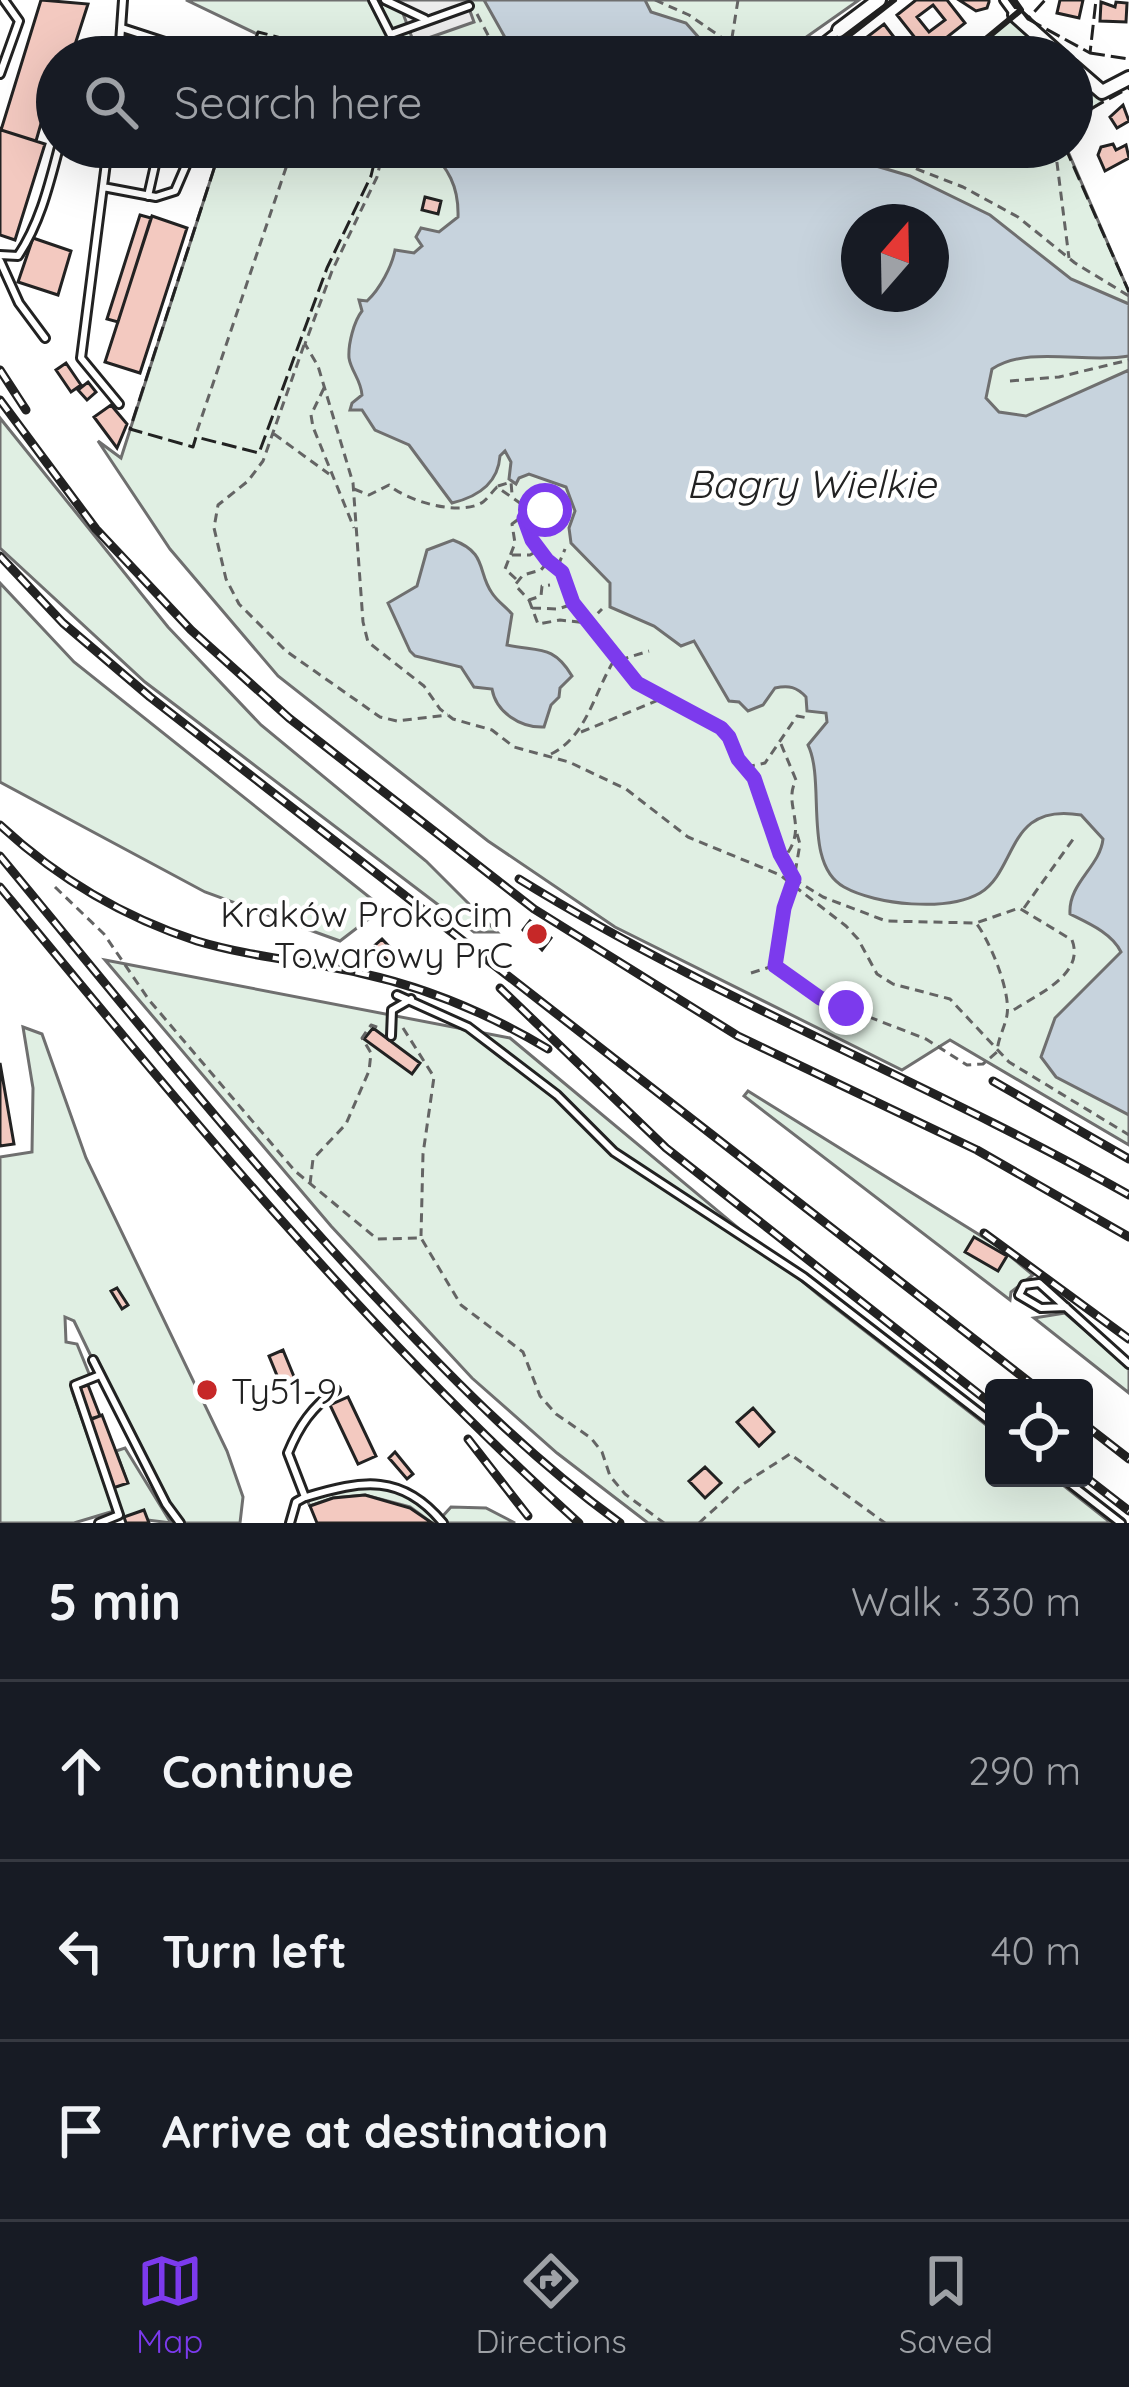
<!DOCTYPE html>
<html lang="en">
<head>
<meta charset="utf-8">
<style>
  :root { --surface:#171b24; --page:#20242c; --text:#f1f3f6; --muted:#9ea1a6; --line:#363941; --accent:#7c3aed }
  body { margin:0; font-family:Quicksand,sans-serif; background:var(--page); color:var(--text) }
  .controls { position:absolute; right:36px; bottom:36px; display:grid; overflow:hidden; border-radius:12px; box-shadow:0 12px 48px #0002 }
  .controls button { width:108px; height:108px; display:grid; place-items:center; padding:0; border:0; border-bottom:3px solid var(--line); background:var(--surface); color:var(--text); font:60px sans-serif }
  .compass { position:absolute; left:841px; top:204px; width:108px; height:108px; border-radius:50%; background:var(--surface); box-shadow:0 12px 48px #0002; rotate:20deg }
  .stop { position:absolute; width:36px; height:36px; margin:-27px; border:9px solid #7c3aed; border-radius:50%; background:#fff }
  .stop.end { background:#7c3aed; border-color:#fff; box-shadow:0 3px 12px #0008 }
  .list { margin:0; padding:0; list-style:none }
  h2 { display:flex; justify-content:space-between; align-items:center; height:156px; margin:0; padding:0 48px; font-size:51px }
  h2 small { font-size:39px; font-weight:400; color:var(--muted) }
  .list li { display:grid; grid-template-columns:78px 1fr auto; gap:36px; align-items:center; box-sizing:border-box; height:180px; padding:0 48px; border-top:3px solid var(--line) }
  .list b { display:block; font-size:45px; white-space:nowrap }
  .list em { font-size:39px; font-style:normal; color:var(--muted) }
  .icon { flex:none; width:66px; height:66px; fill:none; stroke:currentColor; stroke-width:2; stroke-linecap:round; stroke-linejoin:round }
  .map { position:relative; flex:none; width:1129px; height:1523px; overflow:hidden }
  .search { position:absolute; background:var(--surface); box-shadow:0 12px 48px #0002; left:36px; right:36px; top:36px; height:132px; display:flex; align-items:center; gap:30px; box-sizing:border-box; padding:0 42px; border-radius:66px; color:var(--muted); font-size:45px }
  .sheet { height:696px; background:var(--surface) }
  nav { display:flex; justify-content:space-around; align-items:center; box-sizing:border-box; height:168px; border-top:3px solid var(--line); background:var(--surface); font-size:33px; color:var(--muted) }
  nav a { display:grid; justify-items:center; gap:6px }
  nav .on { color:var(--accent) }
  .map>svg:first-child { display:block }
  .green { fill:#e0efe3; stroke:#6f6f6f; stroke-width:3; fill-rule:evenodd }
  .parking { fill:#ededed; stroke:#6f6f6f; stroke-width:3 }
  .water { fill:#c7d3dd; stroke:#6f6f6f; stroke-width:3; fill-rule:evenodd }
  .building { fill:#f3c9c0; stroke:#222; stroke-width:3; fill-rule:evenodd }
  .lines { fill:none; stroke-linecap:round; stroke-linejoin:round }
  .service-casing { stroke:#222; stroke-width:12 }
  .minor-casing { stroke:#222; stroke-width:18 }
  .path { stroke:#646464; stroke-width:3; stroke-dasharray:9 6; stroke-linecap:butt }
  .service { stroke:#fff; stroke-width:6 }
  .minor { stroke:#fff; stroke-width:12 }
  .rail-casing { stroke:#222; stroke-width:9 }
  .rail { stroke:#fff; stroke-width:4.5; stroke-dasharray:14; stroke-linecap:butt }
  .fence { stroke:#222; stroke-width:3; stroke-dasharray:15 6; stroke-linecap:butt }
  .wall { stroke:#222; stroke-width:6 }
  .route { stroke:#7c3aed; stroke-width:15 }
  .poi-dot { fill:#c62828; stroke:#fff; stroke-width:4.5 }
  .labels { text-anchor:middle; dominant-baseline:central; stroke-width:9; stroke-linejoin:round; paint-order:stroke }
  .poi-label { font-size:36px; fill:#222; stroke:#fff; text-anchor:end }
  .water-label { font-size:39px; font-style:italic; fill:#222; stroke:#fff }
</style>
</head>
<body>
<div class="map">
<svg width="1129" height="1523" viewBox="0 0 1129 1523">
  <rect width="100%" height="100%" fill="#fff"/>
  <path class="green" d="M186 0H859L778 57H250L257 34Z
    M1014 15 1060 57H964Z
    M1072 67 1102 93V102L1072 122Z
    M221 147H1066L1129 292V1145L950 1040 902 1070 615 927 488 841 278 676 170 549 98 441 121 458ZM859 222H931V294H859Z
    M0 418 168 627 261 725 426 861 497 932H474L145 682 0 548Z
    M0 583 74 662 383 908 340 941 205 892 0 782Z
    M105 960 510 1038 820 1296 994 1431V1478H1054L1111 1523H648L557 1453 472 1378 331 1226Z
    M23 1027 42 1034 86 1158 227 1451 243 1497 240 1523H180L115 1406 74 1321 65 1317 66 1342 77 1344 90 1376 71 1382 72 1391 114 1511 74 1523H0V1157L32 1152 33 1088Z
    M748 1091 999 1247 1033 1275 1011 1292 1010 1300 744 1096Z
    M1065 1313 1129 1368V1393L1034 1318Z
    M125 1448 171 1523 124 1517 113 1488 127 1482 116 1451Z
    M368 1482 411 1495 441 1518 451 1507 486 1508 515 1523H432L410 1507 365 1495 333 1498 310 1506 305 1497Z"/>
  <path class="parking" d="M398 0H466L474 22 414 43Z"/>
  <path class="water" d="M484 0H645L651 12 686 23 701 40 727 57H505L507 41Z
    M427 147H827L849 158 910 176 990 215 1071 279 1129 304V356C1087 364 1028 345 992 369L986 398 999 412 1026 416 1129 370V1115L1056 1077 1041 1057 1055 1018 1121 952C1112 933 1088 923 1070 914 1068 883 1100 867 1103 839L1081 815C1006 802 1018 870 980 893 947 912 876 905 844 887 802 864 826 782 808 745L827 722 826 713 807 711 806 697C797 687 789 685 775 688L763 705 748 711 739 702 729 701 694 641 681 646 654 626 610 607V583L571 543 569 528 575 511 566 487 529 474 519 478 516 484 509 479 511 462 505 451 500 456C498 484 477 497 452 503L409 445 375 430 362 410H350L352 403 362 395C361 380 351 371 349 358 348 344 354 321 362 311L359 300 367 301C380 289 392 266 395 250L414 253 422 246 416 237 421 228 439 232 458 217C459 186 448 168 427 147ZM931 222V294H859V222Z
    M453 540C488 553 477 572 492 593 497 601 506 607 512 614L507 645C538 652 553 644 572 676L560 688 559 697 551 705 544 727C520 728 496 712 492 689L474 687 461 667 415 656 410 651 388 603 417 586 427 550Z"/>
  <path class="building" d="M41 0 88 4 71 57H57V102L50 123 42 120 36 141 1 130Z
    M916 0H947L965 23 927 53 897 15ZM933 5 945 20 929 32 917 17Z
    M959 0H989V2L987 8 976 11Z
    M1060 0H1083L1079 18 1057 13Z
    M1101 2 1115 7 1116 2 1127 3 1126 22 1100 21Z
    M884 24 909 57H891L881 45 866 57H848L845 54Z
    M1123 105 1129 121 1117 128 1110 117Z
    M0 127 1 130 45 144 15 240 0 235Z
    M1113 144 1116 150 1126 145 1129 158 1105 171 1098 155 1101 147Z
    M425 197 441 201 438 214 422 210Z
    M140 215 151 218 118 322 107 319Z
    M152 216 187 228 140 373 105 362Z
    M33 238 71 251 58 295 18 282Z
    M66 363 81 385 71 392 56 370Z
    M88 382 96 392 87 400 78 390Z
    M111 405 127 424 117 448 94 417Z
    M530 921 551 938 542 950 523 930Z
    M382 939 400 958 393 965 373 947Z
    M373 1028 420 1063 412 1074 364 1039Z
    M0 1063 14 1144 0 1146Z
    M974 1237 1007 1256 998 1271 965 1252Z
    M117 1288 128 1305 122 1309 111 1291Z
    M283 1350 297 1384 283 1390 269 1356Z
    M88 1385 100 1416 90 1419 78 1388Z
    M348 1397 376 1456 358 1464 330 1405Z
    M753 1408 774 1432 759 1446 737 1422Z
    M102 1415 128 1483 113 1488 87 1421Z
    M395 1452 413 1474 407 1479 389 1458Z
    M705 1467 721 1483 705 1498 689 1481Z
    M365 1495 410 1508 432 1523H317L310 1506 333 1498Z
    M144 1510 149 1523H126L124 1517Z"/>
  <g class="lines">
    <g class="service-casing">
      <path id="service" d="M373 0 402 57
        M385 0 425 19
        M1004 0 1015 15
        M122 28 165 42 180 57
        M391 34 469 6
        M119 57 123 0
        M804 57 839 30
        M0 74 19 21 4 0
        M108 147 81 358 119 404
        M103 187 156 197 175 191 194 147
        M148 196 159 147
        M0 255 18 256C40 223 49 185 59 147
        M0 261 19 303 45 338
        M397 995 468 1027 557 1095 614 1152 804 1277 994 1424
        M391 1036 392 1010 411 999
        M1066 1307 1041 1308 1019 1295 1024 1285 1039 1283 1129 1364
        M93 1360 166 1504 180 1523
        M1063 1478 1121 1523
        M306 1497C362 1480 402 1473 443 1523
        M99 1523 119 1515 75 1385 100 1375
        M290 1523 296 1502 305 1497 288 1453C299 1426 312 1407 336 1390"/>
    </g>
    <g class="minor-casing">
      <path id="minor" d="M1015 15 1062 57
        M839 30 879 0
        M1072 66 1102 92 1129 78"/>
    </g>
    <path class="path" d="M655 0 689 15 731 44
      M738 0 731 44 746 57
      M477 14 489 37 488 57
      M324 57 330 45 379 57
      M1072 101 1080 90
      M384 147 377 177 332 271 305 344 318 366 353 483 363 622 368 642 424 686 440 709 453 719 492 730 514 747 569 762 626 789 688 837 780 875 846 926 858 939 877 974 893 984 950 999 1009 1062 1129 1135
      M860 147 963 187 1018 217 1075 263 1129 296
      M1055 147 1069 258
      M304 345 263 461 248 481 218 505 214 528 226 579 239 604 286 651 380 717 397 721 448 715
      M1010 381 1059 377 1129 360
      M324 388 311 415 313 427 354 528
      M197 431 293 147
      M274 434 329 474
      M498 486 511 482 512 494
      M354 489 369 495 389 485C407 501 460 517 483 502 488 498 492 492 497 487L527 508
      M545 510H529L524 518 532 540 547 560 562 572 573 603 637 683 721 728 729 737 738 759 753 778 780 854 794 879 784 908 775 966 820 998 926 1039 967 1065 983 1064 997 1052C998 1038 1005 1027 1007 1015 1011 992 990 941 976 923
      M512 555H530L537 551
      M547 563 541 570 523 575 515 585 529 600 541 596 542 586 550 585
      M558 566 565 549
      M516 579 505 569 515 543 512 524 524 515
      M529 600 538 624 560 620 588 623 602 609
      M532 608 558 609 570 605
      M581 732 661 699
      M781 744 796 780C782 806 810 826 784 858
      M551 754C586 737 594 694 613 662L649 651
      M746 767 765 763 797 716 808 718
      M797 834 800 844 794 879 823 897 886 921 976 923 1019 908 1072 940C1086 976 1033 996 1009 1013
      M55 887 104 934 149 1000 295 1171 377 1239 421 1238 461 1305 523 1352 540 1396 556 1414 591 1438 602 1452 610 1476 625 1494 664 1523
      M1024 908 1074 838
      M751 973 773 966
      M403 1028 434 1077 423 1154 421 1236
      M310 1184 313 1159 346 1124 369 1071 371 1053 362 1038 371 1025 380 1028
      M699 1523 740 1486 790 1454 885 1523"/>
    <use href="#service" class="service"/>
    <use href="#minor" class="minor"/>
    <g class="rail-casing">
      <path id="rail" d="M0 370 26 410
        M0 400 96 529 191 630 289 718 534 909 738 1036 977 1150 1129 1237
        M0 556 63 623 150 697 1037 1388
        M0 825C56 877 123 917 197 941 250 957 306 961 360 973 425 987 491 1015 548 1049
        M0 856C126 1008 249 1163 385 1307 458 1385 533 1460 620 1523
        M519 879C715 1000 929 1082 1129 1195
        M0 887C183 1109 364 1330 579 1523
        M500 988 666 1148 994 1406
        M993 1081 1129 1159
        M984 1233 1129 1339
        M1084 1424 1129 1459
        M468 1439 528 1516
        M1084 1476 1129 1511"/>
    </g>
    <use href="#rail" class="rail"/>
    <path class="fence" d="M1021 10 1028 19 1045 0
      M1028 19 1090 53 1096 0
      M1090 53 1129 59
      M250 57 258 32 356 57
      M1072 119 1129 88
      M221 147 130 429 193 447 196 437 259 453 327 268 371 176 378 147
      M1065 147 1129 292"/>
    <path class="wall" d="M821 57 894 0
      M964 57 1021 10 1014 0"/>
  </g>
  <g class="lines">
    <path class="route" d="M545 510H529L524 518 532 540 547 560 562 572 573 603 637 683 721 728 729 737 738 759 754 778 780 854 794 879 784 908 775 966 820 998 846 1008"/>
  </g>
  <g class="poi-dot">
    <circle cx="537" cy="934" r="12"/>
    <circle cx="207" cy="1390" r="12"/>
  </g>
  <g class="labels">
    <g class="poi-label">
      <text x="513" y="913">Kraków Prokocim<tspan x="513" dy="41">Towarowy PrC</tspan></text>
      <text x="231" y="1390" text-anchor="start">Ty51-9</text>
    </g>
    <g class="water-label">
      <text x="811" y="483">Bagry Wielkie</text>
    </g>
  </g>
</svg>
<div class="controls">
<button><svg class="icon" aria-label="locate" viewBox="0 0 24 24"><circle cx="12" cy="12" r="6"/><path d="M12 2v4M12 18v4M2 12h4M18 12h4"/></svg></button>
</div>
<svg class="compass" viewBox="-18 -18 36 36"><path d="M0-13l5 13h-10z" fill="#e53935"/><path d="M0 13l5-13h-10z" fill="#9ea1a6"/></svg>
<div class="stop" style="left:545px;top:510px"></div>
<div class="stop end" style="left:846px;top:1008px"></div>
<div class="search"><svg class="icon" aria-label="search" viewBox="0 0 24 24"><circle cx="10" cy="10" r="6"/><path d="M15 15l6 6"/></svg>Search here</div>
</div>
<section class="sheet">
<h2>5 min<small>Walk · 330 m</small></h2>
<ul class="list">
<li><svg class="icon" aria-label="ahead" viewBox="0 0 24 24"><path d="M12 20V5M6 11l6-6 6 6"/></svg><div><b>Continue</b></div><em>290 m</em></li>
<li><svg class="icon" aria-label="left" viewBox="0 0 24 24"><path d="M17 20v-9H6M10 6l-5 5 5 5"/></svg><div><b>Turn left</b></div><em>40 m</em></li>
<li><svg class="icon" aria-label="arrive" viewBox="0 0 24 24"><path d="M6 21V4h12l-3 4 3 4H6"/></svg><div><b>Arrive at destination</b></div></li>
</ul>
</section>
<nav>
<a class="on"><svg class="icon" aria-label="map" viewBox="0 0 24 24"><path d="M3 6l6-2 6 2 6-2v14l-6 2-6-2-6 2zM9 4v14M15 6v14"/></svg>Map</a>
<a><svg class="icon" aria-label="directions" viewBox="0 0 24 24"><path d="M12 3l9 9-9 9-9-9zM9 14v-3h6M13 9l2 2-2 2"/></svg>Directions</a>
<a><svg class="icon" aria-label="saved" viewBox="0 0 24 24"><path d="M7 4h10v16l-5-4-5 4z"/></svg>Saved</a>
</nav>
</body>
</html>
